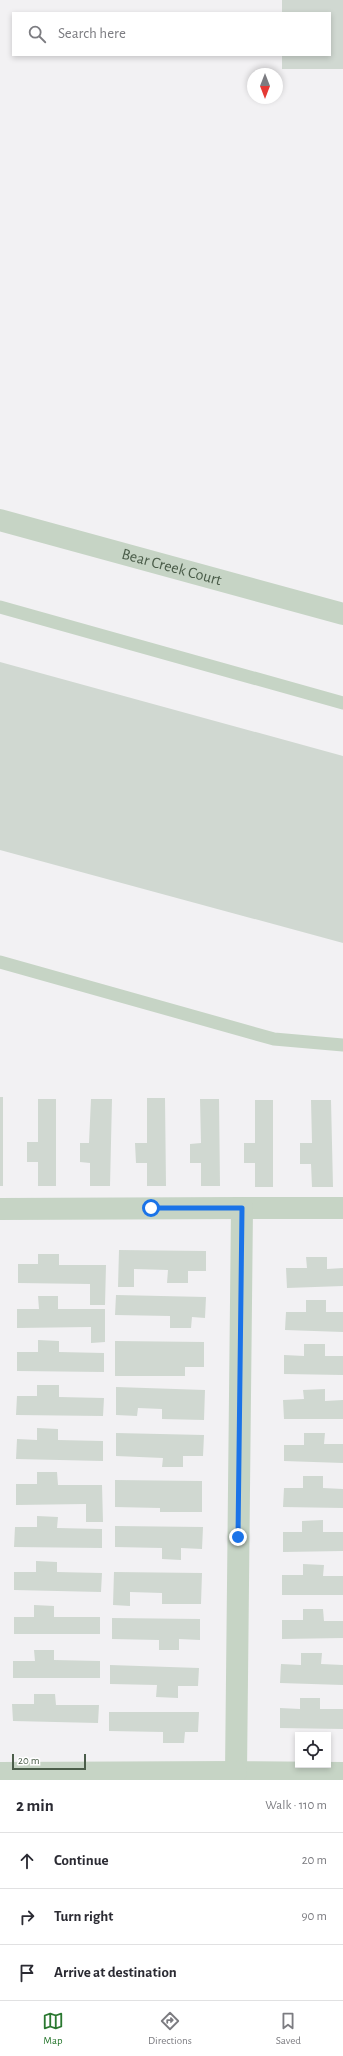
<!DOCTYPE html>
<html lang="en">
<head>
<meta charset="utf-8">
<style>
  :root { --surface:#fff; --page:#f2f2f3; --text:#2b2b33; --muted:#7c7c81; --line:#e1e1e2; --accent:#2a7830 }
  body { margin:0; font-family:"Alegreya Sans",sans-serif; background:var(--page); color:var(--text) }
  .controls { position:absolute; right:12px; bottom:12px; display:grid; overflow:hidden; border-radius:0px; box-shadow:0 2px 6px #0003 }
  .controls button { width:36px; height:36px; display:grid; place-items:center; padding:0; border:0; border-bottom:1px solid var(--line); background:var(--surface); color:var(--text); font:20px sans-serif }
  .compass { position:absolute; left:247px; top:68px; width:36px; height:36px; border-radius:50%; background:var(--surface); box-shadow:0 2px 6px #0003; rotate:180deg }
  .scale { position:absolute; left:12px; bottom:10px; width:74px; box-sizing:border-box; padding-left:4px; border:2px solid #4b5d4a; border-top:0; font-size:11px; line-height:14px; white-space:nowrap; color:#4b5d4a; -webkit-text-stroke:3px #fff; paint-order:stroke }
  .stop { position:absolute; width:12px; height:12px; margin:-9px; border:3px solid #1a73e8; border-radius:50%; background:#fff }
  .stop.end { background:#1a73e8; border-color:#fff; box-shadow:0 1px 4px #0008 }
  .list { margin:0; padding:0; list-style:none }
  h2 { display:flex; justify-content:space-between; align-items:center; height:52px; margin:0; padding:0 16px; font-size:17px }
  h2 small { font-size:13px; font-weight:400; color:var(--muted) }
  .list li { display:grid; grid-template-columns:26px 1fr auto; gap:12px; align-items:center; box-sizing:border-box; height:56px; padding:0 16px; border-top:1px solid var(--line) }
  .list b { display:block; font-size:15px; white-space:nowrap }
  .list em { font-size:13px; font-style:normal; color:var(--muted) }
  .icon { flex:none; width:22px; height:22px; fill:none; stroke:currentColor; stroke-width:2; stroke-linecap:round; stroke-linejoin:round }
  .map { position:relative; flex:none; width:343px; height:1780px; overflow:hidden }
  .search { position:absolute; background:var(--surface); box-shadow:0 2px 6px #0003; left:12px; right:12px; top:12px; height:44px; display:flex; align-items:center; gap:10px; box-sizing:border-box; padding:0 14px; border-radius:0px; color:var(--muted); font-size:15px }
  .sheet { height:220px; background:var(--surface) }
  nav { display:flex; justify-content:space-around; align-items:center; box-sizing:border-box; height:56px; border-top:1px solid var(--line); background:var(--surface); font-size:11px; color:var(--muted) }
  nav a { display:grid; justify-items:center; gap:2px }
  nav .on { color:var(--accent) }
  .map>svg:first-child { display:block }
  .building { fill:#d0d8d1 }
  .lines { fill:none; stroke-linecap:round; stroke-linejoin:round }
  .lane { stroke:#c6d4c5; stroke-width:13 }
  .street { stroke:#c6d4c5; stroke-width:22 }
  .route { stroke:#1a73e8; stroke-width:5 }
  .labels { text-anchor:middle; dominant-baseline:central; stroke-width:3; stroke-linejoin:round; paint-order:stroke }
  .street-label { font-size:16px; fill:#4b5d4a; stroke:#fff }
</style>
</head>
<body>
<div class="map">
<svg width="343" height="1780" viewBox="0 0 343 1780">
  <rect width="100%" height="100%" fill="#f2f1f3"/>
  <path class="building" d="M282 0H343V69H282V55H330V13H282Z
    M0 662 343 756V943L0 850Z
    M0 1097H3V1186H0Z
    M147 1098H165L166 1186H147V1163H136L135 1143H147Z
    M38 1099H56V1186H38V1162H27V1142H38Z
    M91 1099H112L110 1186H90V1163L80 1162V1143H89Z
    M200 1099H219L220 1186H201V1163H190V1144L201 1143Z
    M255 1100H273V1187H255V1163H244V1143H255Z
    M311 1100H331L333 1187H312L311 1164H300V1143H312Z
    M119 1250 206 1251V1271H188V1283H167L168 1270 134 1269V1287H118Z
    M38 1254H59V1265H106L105 1305H90V1284L18 1283V1264H38Z
    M306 1257H327V1269L343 1268V1286L287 1288 286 1268H307Z
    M116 1295 206 1297 205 1318 192 1317 191 1328H170V1316L115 1315Z
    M38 1296H58V1309H105V1342L91 1343V1327L17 1328V1309H39Z
    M306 1300H326V1312H343V1332L285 1330 286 1312H306Z
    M38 1340 59 1341V1352L104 1353V1372L17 1371V1352H38Z
    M115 1341 204 1342V1367H185V1376H115Z
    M304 1344H325V1356H343V1375L284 1374V1355L304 1356Z
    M37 1385H59V1397L104 1398 103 1416 16 1415 17 1396H37Z
    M116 1387 205 1390 204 1420 162 1419V1409L138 1408 137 1416 116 1415Z
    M325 1389V1401L343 1400V1419H284L283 1400 304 1399 303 1390Z
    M37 1428 58 1429V1440L103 1441V1461L16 1459 17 1439 37 1440Z
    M116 1433 204 1435 203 1456H183V1467H162L163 1458 116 1456Z
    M304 1433H325L324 1444H343V1463L284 1461V1445H304Z
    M37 1472H57L58 1485H102L103 1522H86V1504L16 1505V1484H37Z
    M303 1476H323V1488L343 1489V1508L283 1507 284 1488H303Z
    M115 1480 202 1481V1512H160V1508L115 1507Z
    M37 1516 58 1517 57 1528 102 1529V1548L14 1547 15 1527H37Z
    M323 1520V1532H343V1551L283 1552V1532H302V1521Z
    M115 1526 203 1527 202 1549 181 1548V1560L162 1559V1548L115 1547Z
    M36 1561 57 1562V1572L102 1573 101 1592 14 1590V1572H36Z
    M303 1564 324 1565 323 1576H343V1595H282V1575H303Z
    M114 1572 202 1573 201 1604H162V1593L130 1592V1606L113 1605Z
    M34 1605 54 1606V1617H100V1634H14V1617H34Z
    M303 1609H323L324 1621H343V1638L282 1639V1620H303Z
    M112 1618 200 1619V1640L179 1639V1650H159V1640L112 1639Z
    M34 1650H54V1660L100 1661V1678H13V1661H35Z
    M301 1653H322L321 1664 343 1665V1685L280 1683 281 1664 301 1665Z
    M110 1665 199 1668 198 1686H178V1698L156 1697 157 1685 110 1684Z
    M34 1694H55L56 1705H99L98 1723 13 1721 12 1704H34Z
    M300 1698H320V1709H343V1729L280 1728V1708L300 1709Z
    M109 1712H199L198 1732H185L184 1743H163V1732L109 1731Z"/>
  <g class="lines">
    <path class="lane" d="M0 607 343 703
      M0 962 274 1039 343 1045"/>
    <g class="street">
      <path id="s1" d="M0 520 343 614"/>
      <path d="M343 1208H242L236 1772 343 1773"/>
      <path d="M0 1209 242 1208"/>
      <path d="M0 1773 236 1772"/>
    </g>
  </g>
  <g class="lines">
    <path class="route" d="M151 1208H242L238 1537"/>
  </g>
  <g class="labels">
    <g class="street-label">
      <text stroke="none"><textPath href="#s1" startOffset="178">Bear Creek Court</textPath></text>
    </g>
  </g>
</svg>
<div class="controls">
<button><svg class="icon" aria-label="locate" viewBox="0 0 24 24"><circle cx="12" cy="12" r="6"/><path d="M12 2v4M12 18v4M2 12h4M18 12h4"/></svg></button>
</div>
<svg class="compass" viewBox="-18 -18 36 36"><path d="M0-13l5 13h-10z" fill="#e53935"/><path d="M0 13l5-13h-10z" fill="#7c7c81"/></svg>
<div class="scale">20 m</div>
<div class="stop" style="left:151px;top:1208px"></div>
<div class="stop end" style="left:238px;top:1537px"></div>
<div class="search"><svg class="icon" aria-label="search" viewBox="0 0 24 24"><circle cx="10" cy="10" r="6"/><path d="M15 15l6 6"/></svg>Search here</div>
</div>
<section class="sheet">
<h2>2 min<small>Walk · 110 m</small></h2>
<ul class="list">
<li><svg class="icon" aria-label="ahead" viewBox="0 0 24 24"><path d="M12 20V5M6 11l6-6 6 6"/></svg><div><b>Continue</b></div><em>20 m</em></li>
<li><svg class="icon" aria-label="right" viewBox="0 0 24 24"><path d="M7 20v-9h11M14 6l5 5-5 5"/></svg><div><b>Turn right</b></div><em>90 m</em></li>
<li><svg class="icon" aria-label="arrive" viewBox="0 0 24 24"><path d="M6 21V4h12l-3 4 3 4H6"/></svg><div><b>Arrive at destination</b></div></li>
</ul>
</section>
<nav>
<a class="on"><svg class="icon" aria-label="map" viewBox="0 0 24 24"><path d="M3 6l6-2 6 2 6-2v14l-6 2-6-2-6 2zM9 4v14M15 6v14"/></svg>Map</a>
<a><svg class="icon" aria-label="directions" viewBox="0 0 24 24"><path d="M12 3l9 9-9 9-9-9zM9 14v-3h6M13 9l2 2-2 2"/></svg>Directions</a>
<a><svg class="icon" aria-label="saved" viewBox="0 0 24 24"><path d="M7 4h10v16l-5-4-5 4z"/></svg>Saved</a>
</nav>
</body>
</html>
